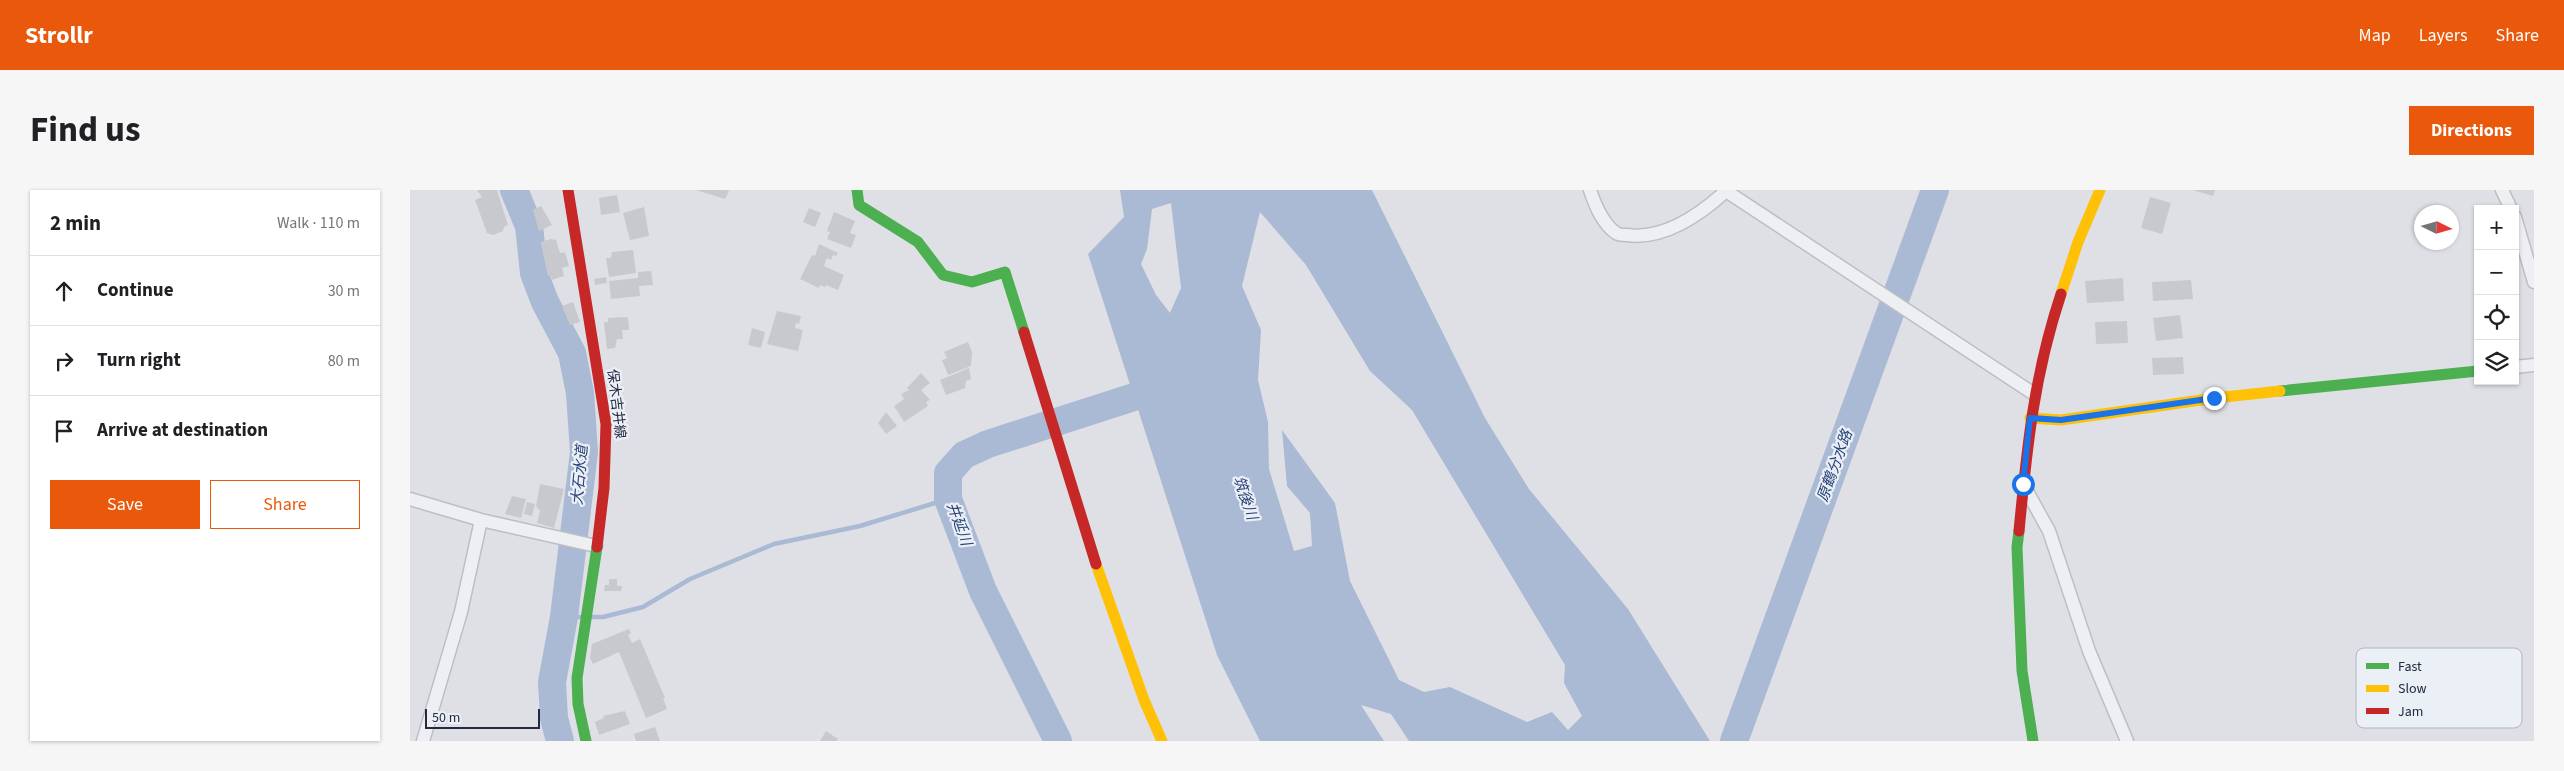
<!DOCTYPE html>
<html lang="en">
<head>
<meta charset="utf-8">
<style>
  :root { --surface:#fff; --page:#f6f6f6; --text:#202124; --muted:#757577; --line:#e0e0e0; --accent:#ea580c }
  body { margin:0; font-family:"Source Sans 3","Noto Sans JP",sans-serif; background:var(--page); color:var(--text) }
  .controls { position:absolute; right:15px; top:15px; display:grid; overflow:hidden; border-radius:0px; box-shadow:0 1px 4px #0004 }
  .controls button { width:45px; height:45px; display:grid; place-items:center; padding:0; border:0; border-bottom:1px solid var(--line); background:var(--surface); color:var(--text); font:25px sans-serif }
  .compass { position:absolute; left:2004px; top:15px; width:45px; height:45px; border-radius:50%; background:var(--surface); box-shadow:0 1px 4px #0004; rotate:95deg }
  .scale { position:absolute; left:15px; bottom:12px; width:115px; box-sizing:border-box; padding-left:5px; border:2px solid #242b40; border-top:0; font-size:14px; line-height:18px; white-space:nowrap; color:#242b40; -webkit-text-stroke:4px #ebeff6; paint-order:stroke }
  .stop { position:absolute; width:15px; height:15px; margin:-11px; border:4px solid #1a73e8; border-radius:50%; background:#fff }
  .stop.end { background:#1a73e8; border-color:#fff; box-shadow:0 1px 5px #0008 }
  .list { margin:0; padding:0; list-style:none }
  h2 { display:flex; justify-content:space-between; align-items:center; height:65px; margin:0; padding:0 20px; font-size:21px }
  h2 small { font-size:16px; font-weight:400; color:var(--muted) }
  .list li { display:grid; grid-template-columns:32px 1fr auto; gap:15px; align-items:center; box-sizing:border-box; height:70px; padding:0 20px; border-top:1px solid var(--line) }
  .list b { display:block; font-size:19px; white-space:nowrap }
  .list em { font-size:16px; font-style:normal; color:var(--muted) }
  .actions { display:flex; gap:10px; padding:15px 20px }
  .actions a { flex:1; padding:11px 0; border:1px solid var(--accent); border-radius:0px; text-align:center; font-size:18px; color:var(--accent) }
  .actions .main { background:var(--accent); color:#fff }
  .icon { flex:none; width:28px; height:28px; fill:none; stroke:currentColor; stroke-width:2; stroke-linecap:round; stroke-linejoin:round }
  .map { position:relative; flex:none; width:2124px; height:551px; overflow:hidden; border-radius:0px }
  header { display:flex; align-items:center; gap:30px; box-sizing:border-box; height:70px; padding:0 25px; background:var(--accent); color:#fff }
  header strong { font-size:24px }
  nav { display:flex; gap:28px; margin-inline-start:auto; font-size:18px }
  .intro { display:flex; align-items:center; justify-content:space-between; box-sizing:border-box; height:120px; padding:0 30px }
  h1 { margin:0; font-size:35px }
  .button { padding:12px 22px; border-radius:0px; background:var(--accent); color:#fff; font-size:18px; font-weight:700 }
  main { display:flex; gap:30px; padding:0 30px }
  aside { flex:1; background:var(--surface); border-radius:0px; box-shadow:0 1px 4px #0004 }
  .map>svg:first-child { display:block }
  .water { fill:#aab9d4; fill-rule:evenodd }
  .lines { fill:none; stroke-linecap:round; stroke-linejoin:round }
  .stream { stroke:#aab9d4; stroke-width:4.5 }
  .river { stroke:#aab9d4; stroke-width:28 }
  .building { fill:#c7c9cd }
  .street-casing { stroke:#bdbec3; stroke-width:15 }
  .street { stroke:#eeeff2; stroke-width:12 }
  .fast { stroke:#4caf50; stroke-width:11 }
  .slow { stroke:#ffc107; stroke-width:11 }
  .jam { stroke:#c62828; stroke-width:11 }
  .route { stroke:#1a73e8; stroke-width:6 }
  .labels { text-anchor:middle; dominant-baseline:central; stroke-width:4.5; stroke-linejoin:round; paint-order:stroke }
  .street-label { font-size:14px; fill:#242b40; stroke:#ebeff6 }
  .water-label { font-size:15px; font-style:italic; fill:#2a4478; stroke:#ebeff6 }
  .key { fill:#ebeff6; stroke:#afb4bf; stroke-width:1 }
  .key-label { font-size:14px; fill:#242b40 }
</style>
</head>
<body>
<header>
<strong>Strollr</strong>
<nav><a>Map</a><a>Layers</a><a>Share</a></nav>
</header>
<div class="intro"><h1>Find us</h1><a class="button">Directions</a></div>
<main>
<aside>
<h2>2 min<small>Walk · 110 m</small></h2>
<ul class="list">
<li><svg class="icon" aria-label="ahead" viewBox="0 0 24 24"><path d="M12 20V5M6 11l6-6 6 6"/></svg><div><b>Continue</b></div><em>30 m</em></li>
<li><svg class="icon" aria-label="right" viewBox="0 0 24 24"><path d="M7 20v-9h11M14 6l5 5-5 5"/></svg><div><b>Turn right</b></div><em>80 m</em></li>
<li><svg class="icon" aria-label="arrive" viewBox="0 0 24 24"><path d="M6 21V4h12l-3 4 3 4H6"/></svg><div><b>Arrive at destination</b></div></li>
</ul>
<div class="actions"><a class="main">Save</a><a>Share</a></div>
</aside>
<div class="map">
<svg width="2124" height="551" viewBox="0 0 2124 551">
  <rect width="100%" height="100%" fill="#dfe0e5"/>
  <path class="water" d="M710 0H962L1075 228 1119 299 1218 419 1300 551H999L981 524 951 515 974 551H850L807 465 678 64 714 27ZM761 13 771 98 760 123 746 105 731 74 737 59 742 19ZM850 22 896 75 960 181 1002 220 1155 475 1154 493 1172 526 1158 540 1142 522 1117 532 1040 497 1014 502 989 490 940 391 925 313 872 240 877 296 900 323 902 356 884 361 859 279 858 232 848 190 851 140 832 96Z"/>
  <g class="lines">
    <path class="stream" d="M154 427H170
      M181 427H193L233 417 280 389 364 354 450 336 538 309"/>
    <path class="river" d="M104 0 119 36 124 83 135 112 162 163 170 203 174 262 154 427 142 492 144 528 150 551
      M648 551 573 401 538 309V283L554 265 578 254 758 196
      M1324 551 1525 0"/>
  </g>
  <path class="building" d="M67 0H87L98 35 94 37 93 41 83 45 77 43 65 10 72 7Z
    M286 0H316L319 1 315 9Z
    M1783 0H1805L1803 6Z
    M207 5 210 22 191 25 189 8Z
    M1740 7 1761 13 1752 44 1731 38Z
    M131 16 142 35 129 41 123 20Z
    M234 17 239 46 220 50 213 23Z
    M399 18 411 23 405 37 393 32Z
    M424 22 445 31 440 43 446 45 441 58 417 49 420 42 417 41Z
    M141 49 146 50 150 63 155 62 159 76 152 78 154 86 142 90 141 86H138L131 54V52Z
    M409 54 428 63 426 66 423 65 421 70 417 68 414 76 434 85 428 100 416 95 415 97 410 95 409 98 390 89 402 65 405 66Z
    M223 60 226 83 199 87 196 68H201L202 62Z
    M241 81 243 95 229 96 230 106 201 109 199 91 228 88V82Z
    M196 87 197 93 185 95 184 89Z
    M1713 88 1714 111 1677 113 1675 91Z
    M1781 90 1783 109 1743 111 1742 92Z
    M163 112 170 132 160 135 152 116Z
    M367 121 391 126 389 134 386 133 385 138 393 140 388 161 357 154Z
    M1770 125 1773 148 1746 151 1743 128Z
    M214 127 218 128 219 140H212L213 149H207L205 158 197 159 194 132H198V128Z
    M1717 131 1718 153 1686 154 1685 132Z
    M342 138 355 142 351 158 338 155Z
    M558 152 562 162 561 176 538 185 532 170 537 168 534 162Z
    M1773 167 1774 184 1743 185 1742 168Z
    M559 178 561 189 556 191 555 198 536 205 530 190Z
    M511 183 520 193 511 200 520 210 516 212 518 216 494 232 484 216 494 209 491 204 499 200 497 198Z
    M476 222 487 236 476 244 468 233Z
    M130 294 154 299 144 338 127 333 130 321 126 316Z
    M102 306 116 309 111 328 95 324Z
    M117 312 125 314 122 326 114 324Z
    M199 389H207V396H212L211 401H194L195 395H199Z
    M219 439 221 443 218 445 222 453 230 449 255 508H253L257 519 236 528 209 462 183 474 180 468 182 454Z
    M215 521 220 534 189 545 185 532 194 528 193 526Z
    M245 537 250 551H226L224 544Z
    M416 541 428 549 426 551H410Z"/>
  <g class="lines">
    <g class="street-casing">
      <path id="street" d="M1180 0C1185 15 1192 33 1206 43 1209 45 1213 45 1217 45 1254 50 1291 24 1317 0
        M2092 0 2101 19
        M1316 1 1624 204
        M2105 27 2124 92
        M2105 177 2124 175
        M1613 294 1639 341 1679 461 1717 551
        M0 309 71 330 186 356
        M13 551 51 422 71 330"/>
    </g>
    <use href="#street" class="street"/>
    <path class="fast" d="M447 0 449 15 508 52 533 85 562 92 595 82 614 142
      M1870 201 2068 181
      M1609 341 1607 357 1612 481 1623 551
      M176 551 168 514 167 488 187 357"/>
    <path class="slow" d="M1651 104 1668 52 1690 0
      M1620 228 1651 230 1805 208 1870 201
      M686 374 734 510 752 551"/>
    <path class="jam" d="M158 0 196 234 194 298 187 357
      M614 142 686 374
      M1609 341C1617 257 1624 185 1651 104"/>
  </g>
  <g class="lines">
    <path class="route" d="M1613 294 1620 228 1651 230 1804 208"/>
  </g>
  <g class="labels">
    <g class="street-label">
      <text transform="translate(206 214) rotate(83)">保木吉井線</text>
    </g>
    <g class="water-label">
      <text transform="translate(1425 276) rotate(-70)">原鶴分水路</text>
      <text transform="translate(170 285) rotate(-85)">大石水道</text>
      <text transform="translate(835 308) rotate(71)">筑後川</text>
      <text transform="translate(549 334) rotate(70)">井延川</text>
    </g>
  </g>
  <rect x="1946" y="458" width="166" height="80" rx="8" class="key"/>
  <rect x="1956" y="473" width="23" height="6" fill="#4caf50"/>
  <rect x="1956" y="495" width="23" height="7" fill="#ffc107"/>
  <rect x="1956" y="518" width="23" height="6" fill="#c62828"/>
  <g class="key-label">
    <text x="1988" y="481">Fast</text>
    <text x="1988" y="503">Slow</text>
    <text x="1988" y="526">Jam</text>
  </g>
</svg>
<div class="controls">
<button>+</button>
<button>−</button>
<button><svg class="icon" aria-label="locate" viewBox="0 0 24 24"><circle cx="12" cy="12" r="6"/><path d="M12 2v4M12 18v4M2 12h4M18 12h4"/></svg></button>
<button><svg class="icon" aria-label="layers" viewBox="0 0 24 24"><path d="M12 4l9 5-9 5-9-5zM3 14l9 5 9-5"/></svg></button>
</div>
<svg class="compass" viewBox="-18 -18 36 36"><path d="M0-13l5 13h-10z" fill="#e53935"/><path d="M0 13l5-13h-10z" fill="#757577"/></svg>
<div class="scale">50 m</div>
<div class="stop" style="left:1613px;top:294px"></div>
<div class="stop end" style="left:1804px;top:208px"></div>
</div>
</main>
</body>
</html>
